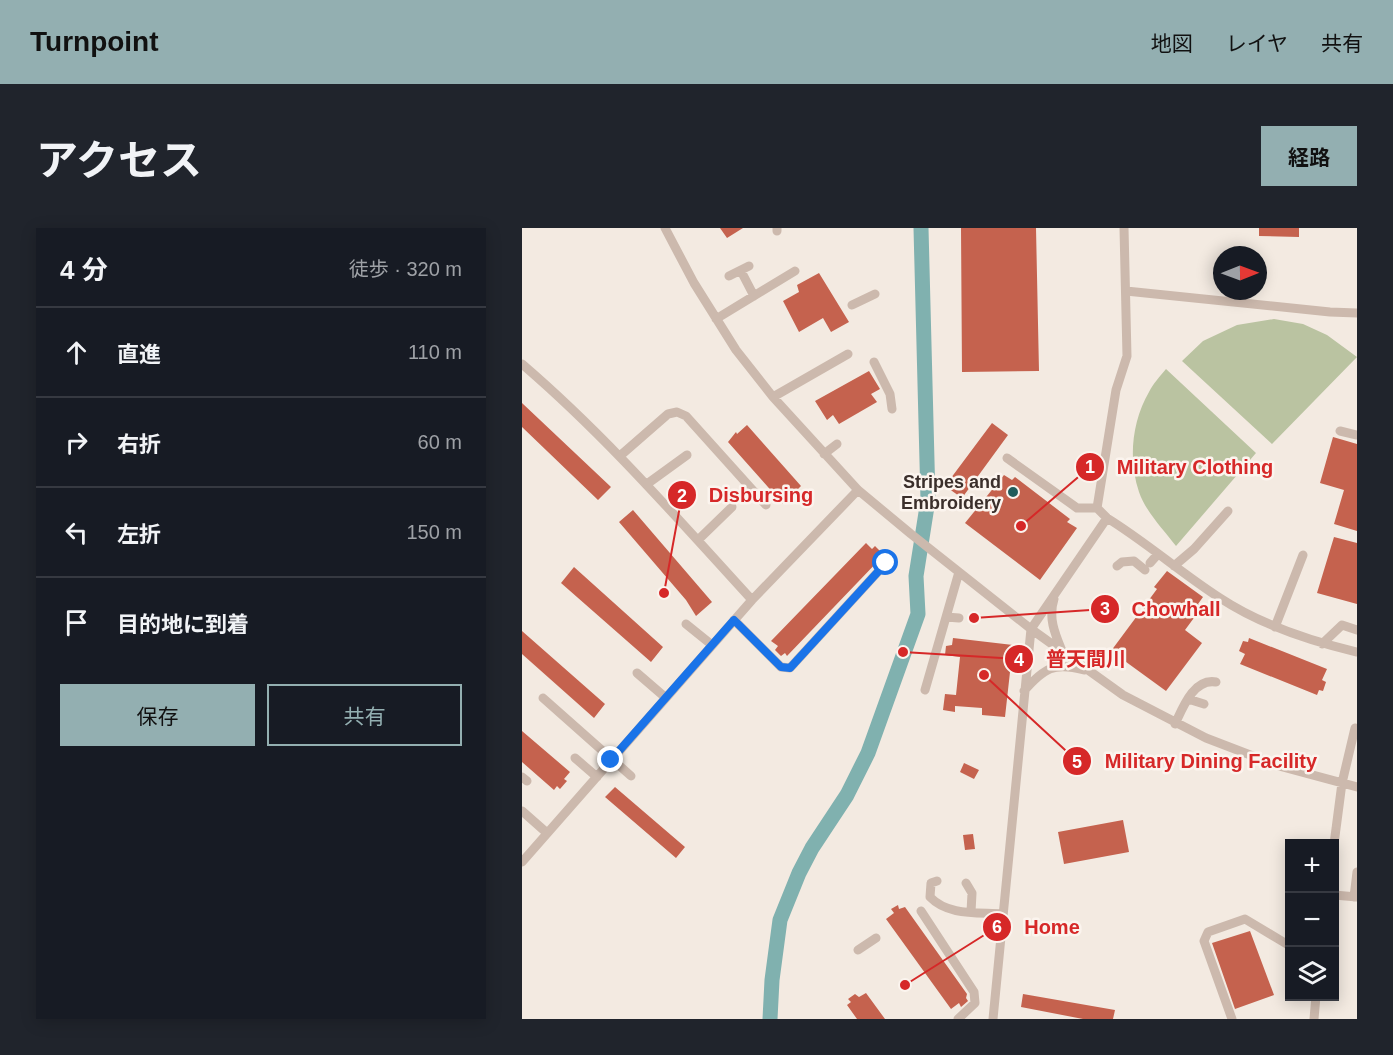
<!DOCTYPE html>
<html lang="ja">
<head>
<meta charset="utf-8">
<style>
  :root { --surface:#171b24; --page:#20242c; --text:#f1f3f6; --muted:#9ea1a6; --line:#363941; --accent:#93afb1 }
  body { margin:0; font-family:Arial,"Noto Sans JP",sans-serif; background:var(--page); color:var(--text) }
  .controls { position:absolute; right:18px; bottom:18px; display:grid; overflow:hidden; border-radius:0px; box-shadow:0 3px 15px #0003 }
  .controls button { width:54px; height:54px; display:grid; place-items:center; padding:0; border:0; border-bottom:2px solid var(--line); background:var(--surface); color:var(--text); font:30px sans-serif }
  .compass { position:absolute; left:691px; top:18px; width:54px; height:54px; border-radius:50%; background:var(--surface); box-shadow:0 3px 15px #0003; rotate:89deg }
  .stop { position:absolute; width:18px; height:18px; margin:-14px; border:4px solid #1a73e8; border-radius:50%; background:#fff }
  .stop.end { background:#1a73e8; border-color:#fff; box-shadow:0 2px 6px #0008 }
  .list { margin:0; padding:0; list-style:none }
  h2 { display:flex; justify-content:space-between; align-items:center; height:78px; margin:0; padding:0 24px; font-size:26px }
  h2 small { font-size:20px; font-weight:400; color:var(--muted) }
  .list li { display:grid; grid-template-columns:39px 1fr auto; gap:18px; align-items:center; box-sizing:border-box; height:90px; padding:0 24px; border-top:2px solid var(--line) }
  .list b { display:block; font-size:22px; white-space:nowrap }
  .list em { font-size:20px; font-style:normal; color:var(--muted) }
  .actions { display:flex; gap:12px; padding:18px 24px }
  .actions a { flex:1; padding:14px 0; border:2px solid var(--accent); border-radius:0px; text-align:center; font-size:21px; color:var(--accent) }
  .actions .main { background:var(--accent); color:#111 }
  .icon { flex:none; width:33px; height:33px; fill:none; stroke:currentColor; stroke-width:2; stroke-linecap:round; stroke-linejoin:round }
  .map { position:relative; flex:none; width:835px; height:791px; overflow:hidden; border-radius:0px }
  header { display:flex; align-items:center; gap:36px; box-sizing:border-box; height:84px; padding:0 30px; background:var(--accent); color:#111 }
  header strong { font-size:28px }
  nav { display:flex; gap:33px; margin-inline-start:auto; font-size:21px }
  .intro { display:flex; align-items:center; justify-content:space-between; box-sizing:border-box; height:144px; padding:0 36px }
  h1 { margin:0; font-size:42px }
  .button { padding:15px 27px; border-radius:0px; background:var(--accent); color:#111; font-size:21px; font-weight:700 }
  main { display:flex; gap:36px; padding:0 36px }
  aside { flex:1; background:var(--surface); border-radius:0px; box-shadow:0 3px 15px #0003 }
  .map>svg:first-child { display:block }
  .green { fill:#bac3a1 }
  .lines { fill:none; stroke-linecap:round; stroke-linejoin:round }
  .river { stroke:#80b1af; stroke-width:15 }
  .building { fill:#c5624e }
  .minor { stroke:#ccb9ad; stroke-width:9 }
  .route { stroke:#1a73e8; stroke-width:8 }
  .poi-dot { fill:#215c5c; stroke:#fbf4ee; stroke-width:2 }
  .labels { text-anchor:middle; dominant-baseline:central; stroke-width:5; stroke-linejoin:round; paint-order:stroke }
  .poi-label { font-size:18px; font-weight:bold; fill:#3b2f2b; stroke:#fbf4ee; text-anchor:end }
  .leader { fill:none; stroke:#d62828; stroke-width:2 }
  .callout-dot { fill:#d62828; stroke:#fbf4ee; stroke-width:2 }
  .mark-label { font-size:18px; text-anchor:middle; font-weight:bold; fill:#fff }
  .callout-label { font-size:20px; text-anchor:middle; font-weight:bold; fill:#d62828; stroke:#fbf4ee; stroke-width:5; stroke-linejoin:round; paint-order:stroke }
</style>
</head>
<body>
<header>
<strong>Turnpoint</strong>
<nav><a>地図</a><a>レイヤ</a><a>共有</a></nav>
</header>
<div class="intro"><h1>アクセス</h1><a class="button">経路</a></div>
<main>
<aside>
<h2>4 分<small>徒歩 · 320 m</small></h2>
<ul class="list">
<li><svg class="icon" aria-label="ahead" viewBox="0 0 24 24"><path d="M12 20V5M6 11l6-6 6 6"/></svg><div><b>直進</b></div><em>110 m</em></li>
<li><svg class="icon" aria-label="right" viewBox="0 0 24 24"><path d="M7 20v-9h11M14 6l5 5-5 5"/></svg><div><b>右折</b></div><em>60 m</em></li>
<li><svg class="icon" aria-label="left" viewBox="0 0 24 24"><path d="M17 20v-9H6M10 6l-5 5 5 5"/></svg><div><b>左折</b></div><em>150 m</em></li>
<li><svg class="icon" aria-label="arrive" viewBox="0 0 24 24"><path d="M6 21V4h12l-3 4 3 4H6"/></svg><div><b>目的地に到着</b></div></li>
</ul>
<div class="actions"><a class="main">保存</a><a>共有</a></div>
</aside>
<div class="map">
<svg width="835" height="791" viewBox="0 0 835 791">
  <rect width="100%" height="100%" fill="#f3eae1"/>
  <path class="green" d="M752 91 781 96 805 107 835 129 750 216 660 133 681 113 715 97Z
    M644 141 734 225 654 318C641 301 624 284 617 264 606 232 610 193 627 164 631 156 638 148 644 141Z"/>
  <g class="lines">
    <path class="river" d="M248 791 250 752 258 692 277 645 290 620 325 567 346 525 396 386 394 348 406 272 399 0"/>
  </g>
  <path class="building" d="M198 0H221L205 10Z
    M439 0H514L517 143 440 144Z
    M737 0H777V9L737 8Z
    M297 45 327 94 309 104 301 90 277 104 261 73 277 64 275 57Z
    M347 143 358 161 349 166 355 174 317 196 311 187 305 192 293 173Z
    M0 175 89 259 76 272 0 199Z
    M470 195 486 207 440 270 423 258Z
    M225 197 279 258 261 276 206 214 214 204 215 206Z
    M811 209 835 216V303L812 296 822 262 798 255Z
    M482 247 490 252 493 249 548 291 545 294 555 300 518 352 443 295Z
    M111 282 190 374 174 388 164 372 97 294Z
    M812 309 835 315V376L795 365Z
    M344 315 350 321 353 318 359 324 356 327 359 330 265 428 263 425 259 428 253 422 256 418 249 413Z
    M52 339 141 419 129 434 39 355Z
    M645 343 681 369 676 376 680 379 663 402 680 415 644 463 589 423 635 361 632 359Z
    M0 403 83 476 72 490 0 426Z
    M431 410 491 417 483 489 460 487V480L433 478V484L421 482 423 466 434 467 438 429 423 427 424 418 430 417Z
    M727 410 805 441 800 452 804 454 801 463 797 462 795 467 718 436 723 426 717 423 721 413 726 414Z
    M0 503 48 544 42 551 45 553 38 561 35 558 32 562 0 534Z
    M442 535 457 542 452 551 438 544Z
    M93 559 163 619 154 630 83 569Z
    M601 592 607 624 542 636 536 604Z
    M451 606 453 621 443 622 441 607Z
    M376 677 377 681 383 679 445 766 444 770 446 773 439 779 437 775 429 781 364 691 372 685 369 681Z
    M728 703 752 767 713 781 690 715Z
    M344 765 363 791H335L325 777 329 774 326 771 333 766 337 769Z
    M501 766 593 782 591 791H561L499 779Z"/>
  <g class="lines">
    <path class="minor" d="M143 0 172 55 214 122 251 169 336 262 389 306 509 401 601 467 684 510 757 538 835 559
      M255 0V3
      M602 0 605 128 594 162 575 280 585 290C624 314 659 345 698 370 739 397 788 413 835 424
      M219 43 232 68
      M207 48 227 38
      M604 63 808 84 835 85
      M330 77 353 66
      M194 91 273 43
      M352 134 368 166 370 181
      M0 136C84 208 155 290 230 372
      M251 169 326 126
      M818 203 835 207
      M302 226 315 216
      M99 227 146 186 155 184 164 188 244 277
      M485 230 555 280H575
      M125 256 165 227
      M176 312 210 279
      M628 335 636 326
      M595 338 600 334 612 333 623 342
      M652 338 672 321 706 283
      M532 371C526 390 533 406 540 423
      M424 389 437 390
      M212 392 259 439 268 440 364 335
      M164 396 190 417
      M753 399 781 327
      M800 416 820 397 835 402
      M115 445 144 470
      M403 462 437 344
      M502 463C522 440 532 434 562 442
      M21 470 109 548
      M666 471 682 476
      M653 496C661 479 672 450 694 454
      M53 530 75 549
      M0 549 5 553
      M0 583 25 605
      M812 616 820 555 833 500
      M0 634 230 372 336 262
      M415 653 409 655 408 669C426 688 456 684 481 686
      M444 655 450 665 449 684
      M812 667 835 669
      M832 669 835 644
      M399 683 452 764 453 775 436 791
      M336 722 354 710
      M471 791 509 401 585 290
      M710 791 682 713 686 704 723 691 768 718
      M792 791 794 768"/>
  </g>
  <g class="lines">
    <path class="route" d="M89 532 212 392 259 439 268 440 364 335"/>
  </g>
  <circle class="poi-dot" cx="491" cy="264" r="6"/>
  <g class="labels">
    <g class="poi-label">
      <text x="479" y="254">Stripes and<tspan x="479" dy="21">Embroidery</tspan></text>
    </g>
  </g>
  <path class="leader" d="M499 298L568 239M142 365L160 267M452 390L583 381M381 424L497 431M462 447L555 533M383 757L475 699"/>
  <g class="callout-dot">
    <circle cx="499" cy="298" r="6"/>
    <circle cx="142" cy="365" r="6"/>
    <circle cx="452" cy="390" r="6"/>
    <circle cx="381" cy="424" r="6"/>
    <circle cx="462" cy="447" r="6"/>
    <circle cx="383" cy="757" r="6"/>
    <circle cx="568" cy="239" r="15"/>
    <circle cx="160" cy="267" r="15"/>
    <circle cx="583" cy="381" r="15"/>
    <circle cx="497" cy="431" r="15"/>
    <circle cx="555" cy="533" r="15"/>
    <circle cx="475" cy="699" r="15"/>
  </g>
  <g class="mark-label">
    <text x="568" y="245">1</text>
    <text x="160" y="274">2</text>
    <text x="583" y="387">3</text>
    <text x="497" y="438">4</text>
    <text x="555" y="540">5</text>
    <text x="475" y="705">6</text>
  </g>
  <g class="callout-label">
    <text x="673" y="246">Military Clothing</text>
    <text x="239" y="274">Disbursing</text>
    <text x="654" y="388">Chowhall</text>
    <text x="564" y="438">普天間川</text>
    <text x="689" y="540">Military Dining Facility</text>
    <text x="530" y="706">Home</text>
  </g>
</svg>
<div class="controls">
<button>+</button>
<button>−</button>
<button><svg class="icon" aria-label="layers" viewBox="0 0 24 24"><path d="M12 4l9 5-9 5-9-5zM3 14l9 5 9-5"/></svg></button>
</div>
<svg class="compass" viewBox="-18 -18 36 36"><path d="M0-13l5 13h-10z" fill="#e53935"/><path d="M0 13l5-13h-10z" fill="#9ea1a6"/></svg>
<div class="stop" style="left:364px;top:335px"></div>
<div class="stop end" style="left:89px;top:532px"></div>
</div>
</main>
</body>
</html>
